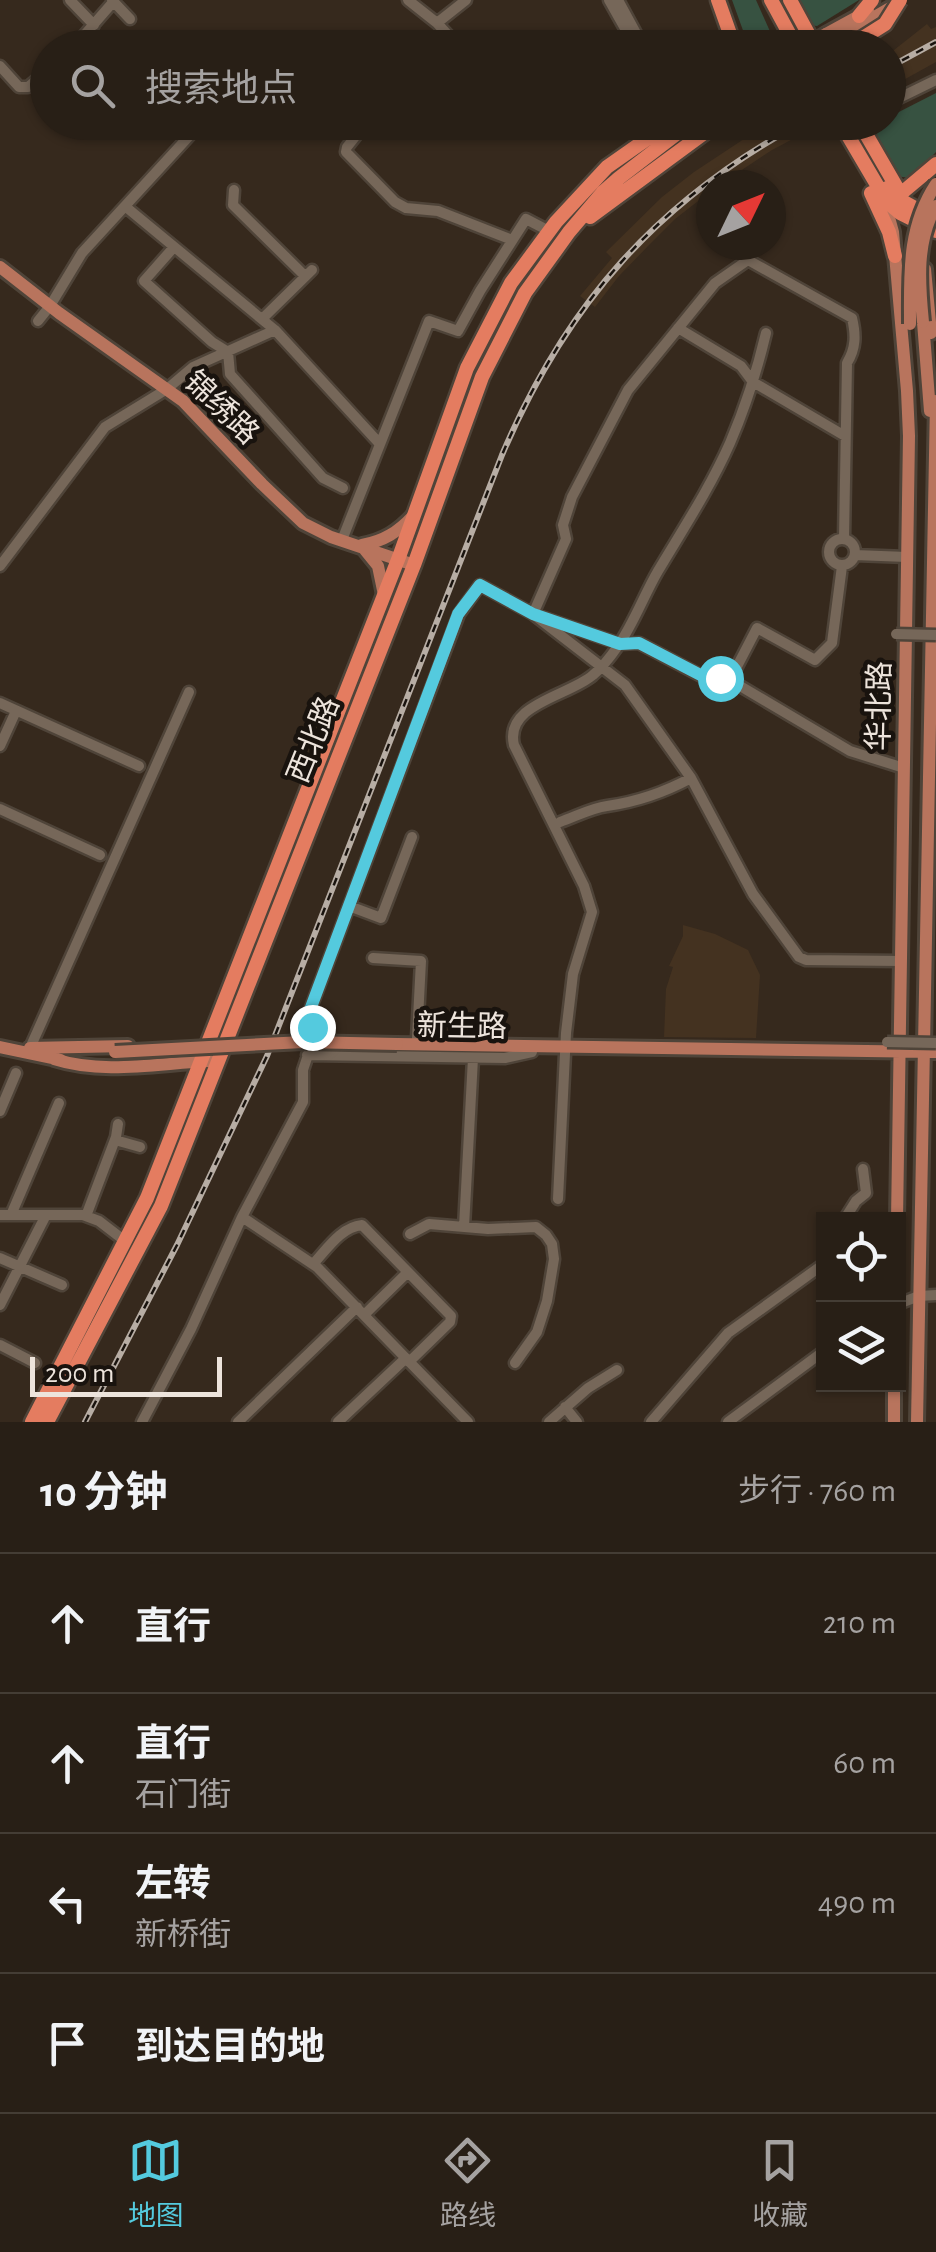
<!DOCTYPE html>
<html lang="zh">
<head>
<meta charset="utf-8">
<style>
  :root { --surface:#281f16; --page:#342c23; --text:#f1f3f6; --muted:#a5a2a1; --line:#443d35; --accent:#54cade }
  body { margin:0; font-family:"Alegreya Sans","Noto Sans SC",sans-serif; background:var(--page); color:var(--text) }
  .controls { position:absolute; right:30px; bottom:30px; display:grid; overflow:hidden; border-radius:0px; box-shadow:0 2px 8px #0004 }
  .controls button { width:90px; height:90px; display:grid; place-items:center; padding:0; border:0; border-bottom:2px solid var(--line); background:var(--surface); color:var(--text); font:50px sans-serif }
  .compass { position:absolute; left:696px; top:170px; width:90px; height:90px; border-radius:50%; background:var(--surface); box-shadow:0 2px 8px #0004; rotate:47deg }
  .scale { position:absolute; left:30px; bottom:25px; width:192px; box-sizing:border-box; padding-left:10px; border:5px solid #ede4dc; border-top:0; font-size:28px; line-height:35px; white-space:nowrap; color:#ede4dc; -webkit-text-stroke:8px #19130e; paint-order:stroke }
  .stop { position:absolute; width:30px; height:30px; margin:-22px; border:8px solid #54cade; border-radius:50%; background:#fff }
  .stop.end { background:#54cade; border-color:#fff; box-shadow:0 2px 10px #0008 }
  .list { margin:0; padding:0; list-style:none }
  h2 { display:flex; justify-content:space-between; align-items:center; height:130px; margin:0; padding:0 40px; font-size:42px }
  h2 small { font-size:32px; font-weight:400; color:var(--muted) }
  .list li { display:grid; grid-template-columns:65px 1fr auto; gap:30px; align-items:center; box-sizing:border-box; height:140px; padding:0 40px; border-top:2px solid var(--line) }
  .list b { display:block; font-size:38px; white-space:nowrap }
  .list p { margin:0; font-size:32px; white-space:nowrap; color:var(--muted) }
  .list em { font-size:32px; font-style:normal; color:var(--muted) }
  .icon { flex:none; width:55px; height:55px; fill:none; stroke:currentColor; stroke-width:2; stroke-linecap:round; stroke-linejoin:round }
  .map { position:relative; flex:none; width:936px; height:1422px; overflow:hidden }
  .search { position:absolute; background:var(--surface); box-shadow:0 2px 8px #0004; left:30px; right:30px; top:30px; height:110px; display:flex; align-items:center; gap:25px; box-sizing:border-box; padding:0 35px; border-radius:55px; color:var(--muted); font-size:38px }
  .sheet { height:690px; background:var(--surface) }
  nav { display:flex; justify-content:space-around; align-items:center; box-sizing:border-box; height:140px; border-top:2px solid var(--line); background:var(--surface); font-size:28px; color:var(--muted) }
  nav a { display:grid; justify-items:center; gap:5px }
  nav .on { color:var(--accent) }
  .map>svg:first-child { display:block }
  .built { fill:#443220 }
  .green { fill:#375241 }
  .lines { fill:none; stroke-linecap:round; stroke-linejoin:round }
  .minor-casing { stroke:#4f4439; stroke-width:15 }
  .major-casing { stroke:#4f4439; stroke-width:18 }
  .highway-casing { stroke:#4f4439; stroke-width:19 }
  .minor { stroke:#766759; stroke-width:10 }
  .major { stroke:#b8745d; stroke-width:12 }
  .highway { stroke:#e47c60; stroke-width:14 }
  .rail-casing { stroke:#b7ada4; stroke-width:6 }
  .rail { stroke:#19130e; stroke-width:2.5; stroke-dasharray:8; stroke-linecap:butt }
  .minor-bridge-casing { stroke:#4f4439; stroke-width:15; stroke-linecap:butt }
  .major-bridge-casing { stroke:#4f4439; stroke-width:18; stroke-linecap:butt }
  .highway-bridge-casing { stroke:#4f4439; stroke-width:19; stroke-linecap:butt }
  .minor-bridge { stroke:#766759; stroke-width:10 }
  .major-bridge { stroke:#b8745d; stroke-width:12 }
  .highway-bridge { stroke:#e47c60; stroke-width:14 }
  .route { stroke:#54cade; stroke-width:12 }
  .labels { text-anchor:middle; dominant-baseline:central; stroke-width:9; stroke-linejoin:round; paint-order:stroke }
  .street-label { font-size:30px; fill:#ede4dc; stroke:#19130e }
</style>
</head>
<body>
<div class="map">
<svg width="936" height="1422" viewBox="0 0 936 1422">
  <rect width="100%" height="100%" fill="#36291d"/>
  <path class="built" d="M927 24 931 29 936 27V62L889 88V54Z
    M768 123H823L772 150 719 185H711V191L675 219 651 243 619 276 595 307 580 296 612 258 606 252 662 197 694 172Z
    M683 925 715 934 748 950 760 975 756 1038 664 1037 666 989 673 967 669 966 683 936Z"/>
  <path class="green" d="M732 0H756L777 47H749Z
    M793 0H859L817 26 807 25Z
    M936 93V152L911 178 894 176 862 123 888 122 889 117Z"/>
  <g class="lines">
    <g class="minor-casing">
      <path id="minor" d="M70 0 94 25
        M112 0 130 19
        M408 0 437 23 460 48
        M609 0 636 48
        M618 0 644 48
        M437 23 466 0
        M73 48 114 1
        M0 66 19 87H28L48 70
        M899 98 936 80
        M367 122 347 147 346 152 395 202 406 208 438 211 512 240
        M234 190 233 205 305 276
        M126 207 275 330 379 443
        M174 247 144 281 212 342 228 352 230 374 323 478 343 488
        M262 319 312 270
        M38 321 50 306 82 253 202 122
        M678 328 741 366 753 382 845 436
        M829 552a13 13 0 1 1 26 0a13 13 0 1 1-26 0Z
        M844 539 847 363C856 348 856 335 852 318L748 260 715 283 628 390 572 497 563 525 566 539 533 614 620 644 639 643 711 681 720 678 730 680 850 751 904 768
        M342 540 429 321 458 331 480 291 526 219 549 231
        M855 555 907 557
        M0 566 105 427 167 389 193 367 275 330
        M730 680 757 628 815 660 832 643 842 566
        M0 703 139 766
        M0 746 16 711
        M0 809 100 855
        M560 822C575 817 591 808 607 806 636 802 665 792 691 778
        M349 906 381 918 412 837
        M373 958 421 961 417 1038
        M30 1048 189 692
        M307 1055 505 1058 532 1052
        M0 1111 16 1073
        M115 1140 140 1147
        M558 1199 566 1033 573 974 592 912 584 886 514 745C504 704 569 696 593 675 603 667 611 656 618 646 634 623 644 595 658 571 683 529 710 488 730 443 745 408 757 371 766 333
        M0 1215H83L99 1221 125 1241
        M11 1215 59 1103
        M86 1216 116 1137 118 1124
        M242 1217 317 1267 468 1422
        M844 1220 856 1201 866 1193 863 1169
        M464 1227 473 1058
        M410 1234 429 1224 488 1229 536 1227 546 1235 552 1244 554 1259 547 1301 537 1332 515 1363
        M0 1258 62 1285
        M313 1264C327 1249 341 1227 362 1225L451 1316 450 1322 409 1362
        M898 1304 919 1296 936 1295
        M0 1305 46 1215
        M364 1315 408 1272
        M0 1345 35 1363
        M565 1407 577 1422
        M142 1422 191 1329 242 1217 303 1102V1070L314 1037 310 1010 459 614 480 585 533 614 625 685 691 778 753 894 799 957 806 960 901 961
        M238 1422 357 1307
        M338 1422 406 1358
        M549 1422 588 1388 617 1370
        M651 1422 728 1333 821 1266 824 1262
        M728 1422 824 1351"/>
    </g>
    <g class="major-casing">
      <path id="major" d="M826 34 868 11
        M821 48 897 4
        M884 199 893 232 907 391 909 436 897 1220
        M0 267 59 313 183 401 262 484 303 523 331 537 414 565
        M925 269 931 333
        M923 322 930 411
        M362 545C384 541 398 532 413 516
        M365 550 378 566 384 595
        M397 1044 936 1052
        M0 1047 61 1060
        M30 1048 128 1046
        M54 1059C104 1075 159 1063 210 1061
        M894 1422V1384
        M917 1422 936 401"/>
    </g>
    <g class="highway-casing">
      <path id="highway" d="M718 0 735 48
        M771 0 797 48
        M790 0 816 48
        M859 16 872 0
        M840 122 887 202 900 213 936 231
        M859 122 900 193
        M887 188 902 201 931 217
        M892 192 904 191 936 164
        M871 193 889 232 895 256
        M590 217 719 122
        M32 1422 147 1198 399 557 467 368 511 283 556 222 607 167 671 122
        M47 1422 161 1206 414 565 482 377 525 293 569 232 603 192 619 178 692 122"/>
    </g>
    <use href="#minor" class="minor"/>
    <use href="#major" class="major"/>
    <use href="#highway" class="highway"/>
    <g class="rail-casing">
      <path id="rail" d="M888 68 936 42
        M85 1422 177 1245 267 1056 502 455C566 304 658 200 803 122"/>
    </g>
    <use href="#rail" class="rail"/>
    <g class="minor-bridge-casing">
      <path id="minor-bridge" d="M896 634 936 635
        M887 1042 936 1043"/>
    </g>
    <g class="major-bridge-casing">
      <path id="major-bridge" d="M802 48 826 34
        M923 322C919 282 916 241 936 206
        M910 324C910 274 907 228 936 184
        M115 1052 303 1042 397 1044"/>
    </g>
    <g class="highway-bridge-casing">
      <path id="highway-bridge" d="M847 48 885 24 900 0"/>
    </g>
    <use href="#minor-bridge" class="minor-bridge"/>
    <use href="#major-bridge" class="major-bridge"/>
    <use href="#highway-bridge" class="highway-bridge"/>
  </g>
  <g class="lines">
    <path class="route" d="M312 1027 310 1010 458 614 480 585 533 614 620 644 639 643 712 681 720 678"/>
  </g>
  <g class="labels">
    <g class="street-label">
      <text transform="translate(221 408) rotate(44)">锦绣路</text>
      <text transform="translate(880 706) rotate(-89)">华北路</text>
      <text transform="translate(314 740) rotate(-68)">西北路</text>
      <text transform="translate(462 1027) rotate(1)">新生路</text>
    </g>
  </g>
</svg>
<div class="controls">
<button><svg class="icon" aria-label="locate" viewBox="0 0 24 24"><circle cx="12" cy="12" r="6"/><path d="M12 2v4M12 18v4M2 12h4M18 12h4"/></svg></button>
<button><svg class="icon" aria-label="layers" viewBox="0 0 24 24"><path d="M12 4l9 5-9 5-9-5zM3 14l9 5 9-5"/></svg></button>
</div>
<svg class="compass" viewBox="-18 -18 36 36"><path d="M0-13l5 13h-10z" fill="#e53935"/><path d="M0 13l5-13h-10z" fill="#a5a2a1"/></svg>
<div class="scale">200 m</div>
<div class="stop" style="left:720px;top:678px"></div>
<div class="stop end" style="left:312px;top:1027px"></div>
<div class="search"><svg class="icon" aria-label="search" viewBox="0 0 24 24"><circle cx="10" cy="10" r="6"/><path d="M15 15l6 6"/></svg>搜索地点</div>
</div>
<section class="sheet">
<h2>10 分钟<small>步行 · 760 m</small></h2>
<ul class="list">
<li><svg class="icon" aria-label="ahead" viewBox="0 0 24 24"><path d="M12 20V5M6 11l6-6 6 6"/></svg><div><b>直行</b></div><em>210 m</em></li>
<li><svg class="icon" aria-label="ahead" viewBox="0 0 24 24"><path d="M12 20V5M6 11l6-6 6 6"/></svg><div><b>直行</b><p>石门街</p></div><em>60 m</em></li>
<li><svg class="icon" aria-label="left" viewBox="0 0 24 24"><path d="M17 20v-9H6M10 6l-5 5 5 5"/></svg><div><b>左转</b><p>新桥街</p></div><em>490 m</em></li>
<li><svg class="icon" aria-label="arrive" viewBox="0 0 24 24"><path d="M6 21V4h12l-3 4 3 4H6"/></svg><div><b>到达目的地</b></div></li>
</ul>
</section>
<nav>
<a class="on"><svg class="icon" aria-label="map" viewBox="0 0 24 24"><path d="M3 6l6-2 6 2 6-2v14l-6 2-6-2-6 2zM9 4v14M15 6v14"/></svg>地图</a>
<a><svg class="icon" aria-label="directions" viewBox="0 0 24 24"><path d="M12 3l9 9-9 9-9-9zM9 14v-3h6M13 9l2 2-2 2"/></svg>路线</a>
<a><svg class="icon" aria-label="saved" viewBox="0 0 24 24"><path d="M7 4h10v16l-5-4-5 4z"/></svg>收藏</a>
</nav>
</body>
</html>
